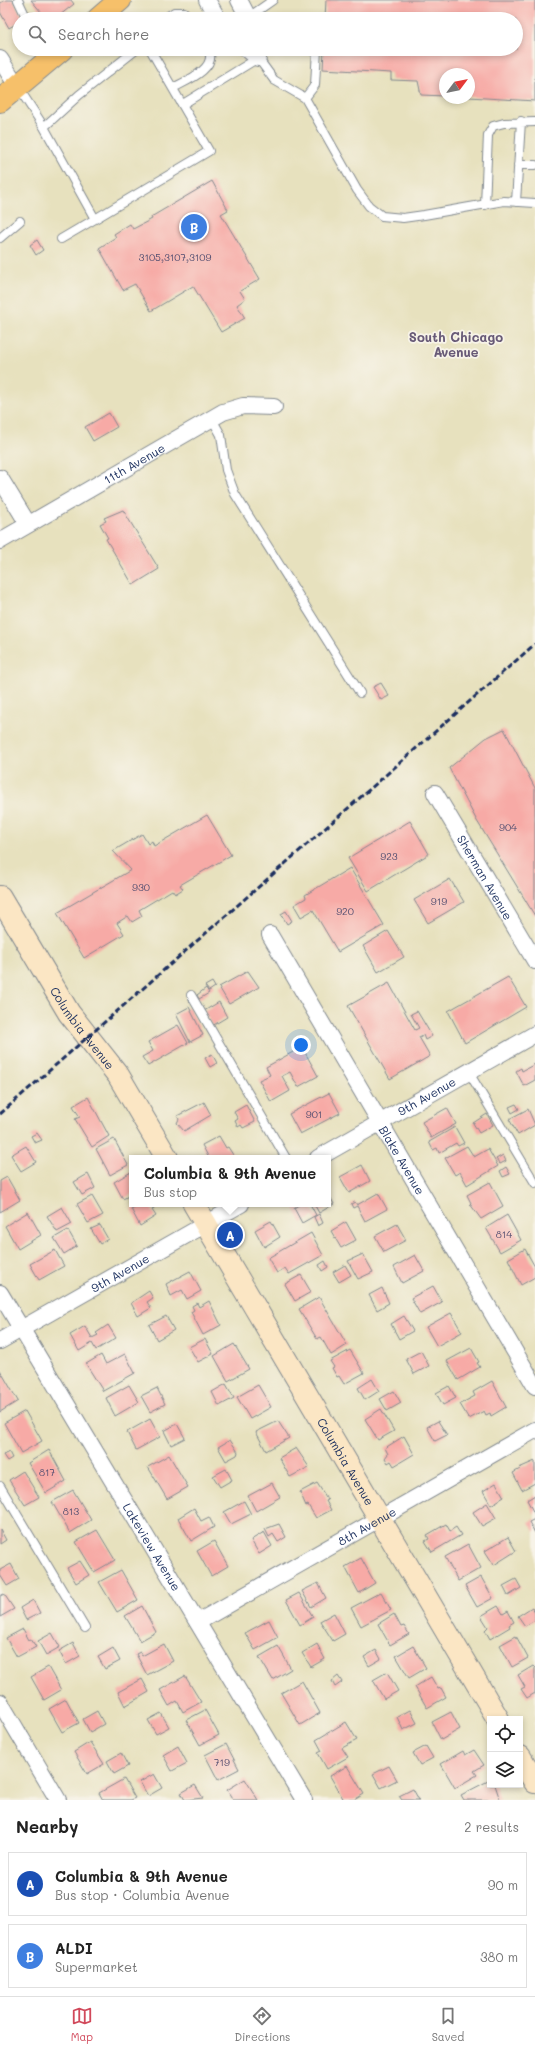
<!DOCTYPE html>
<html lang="en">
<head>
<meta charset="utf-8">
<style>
  :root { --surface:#fff; --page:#f2f2f2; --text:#222; --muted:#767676; --line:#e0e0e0; --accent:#d1495b }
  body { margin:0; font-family:Mali,sans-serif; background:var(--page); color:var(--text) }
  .controls { position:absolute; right:12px; bottom:12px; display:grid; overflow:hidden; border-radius:0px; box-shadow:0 2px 6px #0003 }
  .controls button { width:36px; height:36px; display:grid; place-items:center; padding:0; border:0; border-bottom:1px solid var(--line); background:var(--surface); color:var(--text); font:20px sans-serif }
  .compass { position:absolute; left:439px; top:68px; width:36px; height:36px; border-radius:50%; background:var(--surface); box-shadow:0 2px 6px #0003; rotate:58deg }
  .you { position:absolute; left:301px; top:1045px; width:14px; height:14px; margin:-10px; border:3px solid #fff; border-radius:50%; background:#1a73e8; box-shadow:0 0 0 6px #1a73e833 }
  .badge { display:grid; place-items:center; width:26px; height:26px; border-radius:50%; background:var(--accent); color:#fff; font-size:13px; font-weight:700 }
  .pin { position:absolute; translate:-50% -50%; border:2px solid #fff; box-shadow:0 1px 4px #0006 }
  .popup { position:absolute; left:129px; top:1155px; width:202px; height:52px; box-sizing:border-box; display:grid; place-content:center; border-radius:0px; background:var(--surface); filter:drop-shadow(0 1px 3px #0005); font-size:13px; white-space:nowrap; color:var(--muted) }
  .popup b { font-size:15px; color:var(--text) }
  .popup::after { content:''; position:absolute; left:50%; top:100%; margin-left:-8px; border:8px solid transparent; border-top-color:var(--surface) }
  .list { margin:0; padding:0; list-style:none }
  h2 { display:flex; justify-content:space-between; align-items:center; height:52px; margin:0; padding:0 16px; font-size:17px }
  h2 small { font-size:13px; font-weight:400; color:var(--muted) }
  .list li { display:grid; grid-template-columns:26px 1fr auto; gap:12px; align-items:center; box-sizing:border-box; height:64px; margin:0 8px 8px; padding:0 8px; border:1px solid var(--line); border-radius:0px }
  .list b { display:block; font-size:15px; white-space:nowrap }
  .list p { margin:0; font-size:13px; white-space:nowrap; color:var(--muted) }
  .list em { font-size:13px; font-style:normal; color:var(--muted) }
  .icon { flex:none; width:22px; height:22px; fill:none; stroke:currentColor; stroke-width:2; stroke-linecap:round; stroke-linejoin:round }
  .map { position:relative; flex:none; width:535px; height:1800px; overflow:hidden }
  .search { position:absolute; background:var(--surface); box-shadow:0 2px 6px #0003; left:12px; right:12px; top:12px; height:44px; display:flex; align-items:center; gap:10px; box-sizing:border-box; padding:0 14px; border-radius:22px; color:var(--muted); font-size:15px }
  .sheet { height:196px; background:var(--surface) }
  nav { display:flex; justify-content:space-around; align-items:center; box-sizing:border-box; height:56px; border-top:1px solid var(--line); background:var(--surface); font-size:11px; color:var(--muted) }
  nav a { display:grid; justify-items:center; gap:2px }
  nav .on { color:var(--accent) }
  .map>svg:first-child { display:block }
  .building { fill:#f7aaa6 }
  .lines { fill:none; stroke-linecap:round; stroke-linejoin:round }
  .lane-casing { stroke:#81888e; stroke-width:10 }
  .street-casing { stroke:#81888e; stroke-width:18 }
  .secondary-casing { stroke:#81888e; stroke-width:24 }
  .primary-casing { stroke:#81888e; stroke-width:24 }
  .lane { stroke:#fff; stroke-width:8 }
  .street { stroke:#fff; stroke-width:16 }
  .secondary { stroke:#fbe6c4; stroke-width:22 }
  .primary { stroke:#f6c06b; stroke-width:22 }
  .rail { stroke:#1b2f5e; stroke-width:3; stroke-dasharray:6 3; stroke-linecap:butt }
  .labels { text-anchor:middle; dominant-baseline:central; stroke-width:3.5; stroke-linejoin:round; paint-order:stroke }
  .number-label { font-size:10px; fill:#524e70 }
  .street-label { font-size:12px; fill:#1b2f5e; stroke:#f7f3e8 }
  .neighbourhood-label { font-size:13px; font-weight:bold; fill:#685a77; stroke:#f7f3e8 }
</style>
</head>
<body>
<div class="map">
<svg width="535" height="1800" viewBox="0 0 535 1800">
  <rect width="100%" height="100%" fill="#f7f3e8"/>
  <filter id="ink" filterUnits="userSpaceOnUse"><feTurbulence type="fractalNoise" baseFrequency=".025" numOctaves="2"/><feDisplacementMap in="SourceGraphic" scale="8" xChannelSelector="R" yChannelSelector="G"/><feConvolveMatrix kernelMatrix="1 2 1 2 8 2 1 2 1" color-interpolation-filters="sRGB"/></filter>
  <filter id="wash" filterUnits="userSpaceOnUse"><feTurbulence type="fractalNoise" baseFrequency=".012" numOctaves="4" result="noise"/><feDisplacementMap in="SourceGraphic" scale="16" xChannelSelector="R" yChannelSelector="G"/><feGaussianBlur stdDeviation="0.9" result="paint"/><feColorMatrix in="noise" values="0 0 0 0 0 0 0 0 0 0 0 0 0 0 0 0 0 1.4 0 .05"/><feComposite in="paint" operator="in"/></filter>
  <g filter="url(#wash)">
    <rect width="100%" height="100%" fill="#e7e1be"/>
    <g id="blocks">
      <path class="building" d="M6 0H13L24 19H19V22L9 28 0 12V3Z
        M31 0H71L74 4 55 19H47Z
        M326 0H535V101L469 97V74H445V96L421 95 418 81 391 80V73L323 69 324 49H516V19H325Z
        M212 181 228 210 221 214 260 279 240 291 245 299 237 305 245 318 221 332 193 286 151 311 135 284 123 290 99 248 116 237 114 234 130 224 133 229 152 219 151 217Z
        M37 240 43 250 36 255 30 245Z
        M109 413 117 427 93 441 85 427Z
        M123 510 159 569 133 585 106 539 108 538 100 524 106 521 104 518Z
        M381 683 389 696 381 700 373 687Z
        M504 729 535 788V916L477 821 449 768 486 738Z
        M207 815 231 855 180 885 183 889 175 894 172 890 139 910 142 916 132 922 128 916 117 923 124 934 84 958 57 913 131 870 113 851 142 834 148 844 152 841 154 846Z
        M410 821 429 854 368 891 348 858Z
        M350 868 384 925 338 952 313 910 301 917 294 905 306 898 305 895Z
        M450 879 464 902 428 923 414 900Z
        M286 911 292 921 287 924 281 914Z
        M388 931 404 957 378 972 363 946Z
        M248 971 259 987 229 1004 219 987Z
        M508 977 526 1007 465 1043 448 1011Z
        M212 982 215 987 209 991 205 986Z
        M389 983 415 1030 419 1028 411 1014 417 1011 432 1036 425 1040 423 1035 419 1037 430 1056 390 1079 348 1006Z
        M206 988 209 993 199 999 197 995Z
        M219 1002 227 1017 212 1026 204 1011Z
        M189 1007 203 1035 190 1042 176 1014Z
        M178 1025 188 1043 148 1066 142 1057 153 1051 148 1042Z
        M302 1047 318 1076 298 1087 290 1072 282 1076 290 1091 271 1102 259 1080 270 1075 266 1067Z
        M212 1054 217 1063 210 1067 205 1058Z
        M535 1064V1080L524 1086 516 1071 521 1068 522 1071Z
        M329 1093 340 1113 300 1134 289 1114Z
        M88 1097 109 1136 92 1147 75 1119 80 1117 73 1106Z
        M204 1102 211 1115 184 1131 177 1123 179 1119 177 1116Z
        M516 1104 519 1109 512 1113 509 1107Z
        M246 1105 255 1122 243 1128 241 1125 238 1127 235 1121 238 1119 234 1112Z
        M447 1108 456 1124 431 1138 422 1122Z
        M528 1109 535 1125 518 1135 509 1119Z
        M487 1114 493 1125 479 1133 473 1123Z
        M455 1127 464 1143 458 1146 456 1143 439 1153 437 1148 433 1150 429 1142Z
        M37 1133 42 1140 35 1143 31 1136Z
        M219 1136 226 1148 228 1147 235 1158H209L202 1145Z
        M114 1139 128 1165 110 1175 96 1149Z
        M26 1146 36 1162 21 1171 11 1155Z
        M467 1146 474 1157 488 1149 498 1166 467 1185 460 1172 455 1175 445 1158Z
        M503 1155 506 1161 500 1164 496 1159Z
        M362 1165 370 1181 349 1193 340 1177Z
        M506 1167 510 1174 503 1177 500 1171Z
        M131 1172 132 1194 123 1199 114 1182Z
        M88 1174 95 1188 82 1195 74 1182Z
        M7 1177 20 1200 0 1212V1181Z
        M490 1182 503 1206 481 1219 470 1204 471 1203 467 1195Z
        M328 1193 334 1204 319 1213 314 1204H328Z
        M378 1193 387 1209 365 1221 357 1206 353 1208 351 1204 355 1202 357 1205Z
        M92 1196 103 1215 88 1223 77 1204Z
        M140 1204 152 1205 154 1209 152 1210 156 1216 140 1226 131 1209Z
        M300 1204H310L316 1215 302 1223 294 1208Z
        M62 1207 72 1224 57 1232 47 1216Z
        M28 1212 41 1235 18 1249 5 1226Z
        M319 1214 323 1223 318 1226 314 1217Z
        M507 1215 521 1240 500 1252 486 1228Z
        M271 1221 280 1237 264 1247 255 1230Z
        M346 1222 356 1240 341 1248 331 1231Z
        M397 1224 406 1240 384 1252 375 1236Z
        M100 1225 108 1239 100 1244 91 1229Z
        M68 1230 77 1246 64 1254 54 1238Z
        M311 1233 323 1255 289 1274 285 1268 277 1273 268 1258Z
        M525 1249 535 1267V1277L521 1285 508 1259Z
        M55 1250 64 1266 39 1280 30 1264Z
        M363 1254 373 1272 358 1279 348 1261Z
        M415 1255 424 1271 402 1283 394 1267Z
        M325 1261 328 1267 322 1271 319 1265Z
        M345 1265 351 1275 339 1282 333 1272Z
        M190 1271 201 1291 187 1299 182 1290 171 1296 166 1284Z
        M301 1275 311 1292 295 1301 285 1284Z
        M433 1286 442 1302 420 1314 411 1298Z
        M382 1288 389 1303 377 1310 369 1295Z
        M149 1291 153 1298 147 1302 151 1308 138 1316 131 1303Z
        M319 1297 347 1345 331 1355 321 1337 317 1339 299 1309Z
        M209 1301 221 1325 203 1335 191 1312 194 1310 192 1306 197 1303 199 1307Z
        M451 1313 462 1332 437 1346 426 1327Z
        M166 1316 174 1330 157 1340 149 1325Z
        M404 1316 413 1331 399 1339 391 1324Z
        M108 1325 116 1338 96 1350 92 1343 79 1351 70 1335 85 1326 92 1338 98 1335 96 1333Z
        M205 1339 213 1354 198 1362 189 1347Z
        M234 1344 249 1369 228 1381 214 1356Z
        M471 1348 479 1362 477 1363 480 1367 458 1380 447 1361Z
        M350 1350 364 1373 344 1384 339 1376 337 1377 332 1368 334 1367 330 1361Z
        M421 1351 429 1366 414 1374 406 1359Z
        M125 1354 135 1373 103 1391 86 1364 101 1355 106 1364Z
        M0 1370 18 1401 0 1412Z
        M372 1379 379 1391 365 1400 358 1388Z
        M492 1381 506 1407 491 1416 490 1413 486 1415 484 1411 469 1419 460 1404 475 1396 473 1392Z
        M226 1384 234 1398 219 1406 212 1392Z
        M129 1385 139 1402 115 1416 106 1398Z
        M258 1385 271 1407 250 1419 237 1397Z
        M449 1386 456 1398 443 1405 436 1393Z
        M157 1388 165 1404 150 1412 141 1396Z
        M394 1391 401 1403 387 1411 380 1399Z
        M381 1409 394 1431 378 1440 365 1419Z
        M25 1411 42 1441 21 1453 4 1423Z
        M150 1419 160 1437 136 1450 127 1432Z
        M278 1421 289 1438 266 1451 256 1432Z
        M438 1421 447 1435 435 1441 427 1427Z
        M177 1424 185 1438 171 1445 164 1431Z
        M404 1436 414 1454 394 1466 391 1461 388 1463 385 1458 388 1454 385 1448Z
        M230 1440 238 1452 237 1455 226 1461 218 1447Z
        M296 1448 309 1467 290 1477 279 1458Z
        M49 1450 66 1481 46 1493 28 1463Z
        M9 1452 12 1458 7 1461 3 1455Z
        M169 1455 188 1487 167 1499 148 1467Z
        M535 1461V1483L522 1490 513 1473 520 1469 519 1468Z
        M226 1469 232 1480 220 1487 213 1476Z
        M23 1471 39 1497 25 1505 9 1480Z
        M272 1483 280 1497 256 1511 248 1496Z
        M317 1483 328 1500 326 1501 331 1510 316 1518 308 1505 306 1506 300 1492Z
        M496 1483 504 1497 491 1505 483 1491Z
        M73 1490 91 1520 70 1533 52 1502Z
        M535 1495V1515L527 1500Z
        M244 1501 251 1514 231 1524 224 1512Z
        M487 1503 496 1518 482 1526 473 1512Z
        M194 1508 201 1521 209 1517 214 1527 191 1541 178 1518Z
        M535 1519V1533L529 1522Z
        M279 1524 286 1537 278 1542 273 1534 269 1537 265 1529Z
        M446 1524 450 1531 456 1527 461 1535 432 1552 425 1541 429 1539 427 1535Z
        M0 1529 6 1540 0 1544Z
        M97 1530 115 1560 94 1572 76 1542Z
        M264 1532 272 1546 259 1554 251 1540Z
        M508 1537 516 1551 494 1565 485 1551Z
        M214 1541 228 1566 211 1576 197 1551Z
        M468 1544 481 1568 458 1581 445 1557Z
        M361 1558 375 1583 359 1593 345 1567Z
        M80 1561 89 1575 76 1583 67 1568Z
        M11 1564 19 1579 7 1586 0 1575V1570Z
        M121 1570 138 1600 117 1612 99 1582Z
        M481 1577 493 1598 477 1607 465 1586Z
        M516 1579 521 1588 508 1596 503 1586Z
        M318 1583 326 1598 311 1607 302 1591Z
        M381 1592 391 1610 361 1626 351 1608Z
        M299 1593 313 1617 300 1625 286 1600Z
        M4 1594 14 1609 0 1617V1596Z
        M33 1600 40 1613 26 1620 20 1608Z
        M142 1606 156 1632 140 1641 125 1616Z
        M498 1606 503 1614 508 1611 514 1622 509 1625 510 1627 490 1639 485 1630 488 1627 481 1616Z
        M532 1607 535 1612V1620L525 1626 518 1616Z
        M334 1613 345 1634 333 1641 320 1621Z
        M394 1614 401 1627 404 1626 409 1634 390 1645 378 1624Z
        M269 1620 278 1637 255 1650 245 1633Z
        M23 1629 29 1640 31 1639 36 1647 17 1657 6 1638Z
        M52 1633 60 1647 46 1655 38 1641Z
        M516 1636 528 1658 512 1667 500 1645Z
        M73 1643 80 1656 66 1664 59 1651Z
        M164 1644 173 1661 147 1675 136 1654 140 1652 142 1656Z
        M317 1644 325 1659 311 1667 302 1653Z
        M278 1646 291 1669 273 1680 259 1657Z
        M413 1646 426 1668 409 1678 396 1656Z
        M113 1648 120 1661 105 1669 98 1657Z
        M376 1650 381 1659 369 1666 364 1657Z
        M533 1666 535 1668V1693L527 1698 521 1689 525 1687 518 1675Z
        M48 1667 61 1690 44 1700 31 1677Z
        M387 1672 398 1691 384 1699 373 1680Z
        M185 1676 201 1702 183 1712 177 1701 169 1706 160 1690Z
        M338 1676 342 1682 335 1687 332 1681Z
        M431 1677 438 1689 441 1688 446 1697 427 1708 415 1687Z
        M142 1679 149 1692 125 1706 118 1692Z
        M302 1681 320 1713 300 1725 281 1693Z
        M66 1699 79 1723 62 1732 49 1709Z
        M205 1710 219 1735 200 1745 186 1720Z
        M410 1710 417 1723 403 1730 397 1717Z
        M97 1711 104 1724 90 1732 83 1719Z
        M451 1712 460 1729 441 1740 432 1722Z
        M161 1713 169 1727 156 1734 148 1720Z
        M346 1722 357 1740 342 1748 348 1757 327 1769 318 1753 322 1751 316 1740Z
        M90 1742 104 1764 87 1774 74 1752Z
        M226 1744 239 1769 218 1780 205 1755Z
        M178 1746 187 1763 172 1771 163 1755Z
        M426 1746 433 1758 420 1765 413 1753Z
        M474 1750 484 1765 474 1771 477 1775 455 1788 441 1764 463 1751 465 1755Z
        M121 1753 128 1766 114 1774 107 1761Z
        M347 1766 364 1794 354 1800H344L330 1776Z
        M389 1766 397 1780 381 1788 373 1774Z
        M154 1774 162 1788 148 1796 140 1782Z
        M124 1779 135 1798 131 1800H103L99 1793Z
        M245 1779 258 1800H233L227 1790Z
        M490 1780V1785H495L500 1800H464L461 1795Z
        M195 1785 203 1798 185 1800 181 1793Z
        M413 1789 419 1800H402L399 1796Z"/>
    </g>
  </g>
  <g filter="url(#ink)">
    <use href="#blocks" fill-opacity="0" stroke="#81888e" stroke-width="1"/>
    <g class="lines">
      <g class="lane-casing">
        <path id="lane" d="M18 0 27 19
          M164 19 174 12H184L191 19
          M246 19 273 0
          M18 87 44 127 95 219 209 151 150 49
          M173 88C186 81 219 68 208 49
          M305 98 315 85 317 49
          M183 104 258 58 274 80 305 98 357 190 369 206 382 216 403 218 424 215 504 201 535 203
          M44 127 79 95 137 49
          M518 165H535
          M516 202 521 121
          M485 205 488 135 493 126 504 123 535 122
          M0 238 20 221
          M61 239 95 219
          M212 419 221 435 226 470 235 494 360 693
          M191 995 286 1158
          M468 1071 535 1183
          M0 1486 85 1628"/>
      </g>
      <g class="street-casing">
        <g id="street">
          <path d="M207 0 218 19"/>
          <path d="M239 0 249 19"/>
          <path d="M247 49 258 58"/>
          <path d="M0 59 17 86"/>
          <path d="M0 478 28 524"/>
          <path id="s1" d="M0 541 223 412 243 406 274 407"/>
          <path id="s2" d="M435 793 535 961"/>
          <path id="s3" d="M270 935 535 1386"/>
          <path id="s4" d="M318 1158 535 1034"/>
          <path id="s5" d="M0 1293 304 1800"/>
          <path id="s6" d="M0 1341 241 1204"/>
          <path id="s7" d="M198 1622 535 1430"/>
          <path d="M0 1702 58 1800"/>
        </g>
      </g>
      <g class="secondary-casing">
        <g id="secondary">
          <path id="s8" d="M0 897 69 1013 118 1075 167 1158"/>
          <path id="s9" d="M194 1204 498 1719"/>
          <path d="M520 1757 535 1782"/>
        </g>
      </g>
      <g class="primary-casing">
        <path id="primary" d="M98 19 120 0
          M0 101 62 49"/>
      </g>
      <use href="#lane" class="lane"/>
      <use href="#street" class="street"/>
      <use href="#secondary" class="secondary"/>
      <use href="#primary" class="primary"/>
      <path class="rail" d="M0 1114 535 644"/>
    </g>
  </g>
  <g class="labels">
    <g class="number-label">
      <text x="175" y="257">3105,3107,3109</text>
      <text x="508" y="827">904</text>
      <text x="389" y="856">923</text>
      <text x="141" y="887">930</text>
      <text x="439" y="901">919</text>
      <text x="345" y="911">920</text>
      <text x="314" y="1114">901</text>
      <text x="504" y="1234">814</text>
      <text x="47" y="1472">817</text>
      <text x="71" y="1511">813</text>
      <text x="222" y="1762">719</text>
    </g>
    <g class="street-label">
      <text stroke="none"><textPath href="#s1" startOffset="155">11th Avenue</textPath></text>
      <text stroke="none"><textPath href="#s2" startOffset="98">Sherman Avenue</textPath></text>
      <text stroke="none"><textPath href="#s8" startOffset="155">Columbia Avenue</textPath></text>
      <text stroke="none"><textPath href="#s4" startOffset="125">9th Avenue</textPath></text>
      <text stroke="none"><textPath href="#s3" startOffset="261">Blake Avenue</textPath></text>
      <text stroke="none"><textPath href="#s6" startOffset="138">9th Avenue</textPath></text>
      <text stroke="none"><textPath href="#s9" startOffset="299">Columbia Avenue</textPath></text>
      <text stroke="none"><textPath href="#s7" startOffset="194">8th Avenue</textPath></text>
      <text stroke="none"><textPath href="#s5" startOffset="296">Lakeview Avenue</textPath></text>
    </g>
    <g class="neighbourhood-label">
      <text x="456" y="336">South Chicago<tspan x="456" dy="15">Avenue</tspan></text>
    </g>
  </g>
</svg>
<div class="controls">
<button><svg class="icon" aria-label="locate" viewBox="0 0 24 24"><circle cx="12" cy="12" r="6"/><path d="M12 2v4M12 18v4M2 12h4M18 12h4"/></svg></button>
<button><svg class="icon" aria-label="layers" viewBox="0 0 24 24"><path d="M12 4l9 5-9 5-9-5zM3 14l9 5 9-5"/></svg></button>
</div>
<svg class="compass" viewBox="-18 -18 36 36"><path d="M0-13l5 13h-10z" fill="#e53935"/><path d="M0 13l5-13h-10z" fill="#767676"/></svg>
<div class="you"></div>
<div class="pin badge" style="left:230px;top:1235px;background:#1a4fb4">A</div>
<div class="popup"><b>Columbia &amp; 9th Avenue</b>Bus stop</div>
<div class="pin badge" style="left:194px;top:227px;background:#3f7fe0">B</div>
<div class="search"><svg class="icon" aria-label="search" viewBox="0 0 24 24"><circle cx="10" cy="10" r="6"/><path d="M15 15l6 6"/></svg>Search here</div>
</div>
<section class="sheet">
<h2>Nearby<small>2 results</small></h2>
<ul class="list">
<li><span class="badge" style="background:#1a4fb4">A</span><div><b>Columbia &amp; 9th Avenue</b><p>Bus stop · Columbia Avenue</p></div><em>90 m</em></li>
<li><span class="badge" style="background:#3f7fe0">B</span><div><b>ALDI</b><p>Supermarket</p></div><em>380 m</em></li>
</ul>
</section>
<nav>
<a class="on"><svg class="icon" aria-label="map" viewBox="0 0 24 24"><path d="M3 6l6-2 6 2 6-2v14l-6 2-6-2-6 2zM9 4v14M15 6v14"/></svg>Map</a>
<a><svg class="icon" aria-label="directions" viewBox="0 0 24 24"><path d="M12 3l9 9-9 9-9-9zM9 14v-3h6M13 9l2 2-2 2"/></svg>Directions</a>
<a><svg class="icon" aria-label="saved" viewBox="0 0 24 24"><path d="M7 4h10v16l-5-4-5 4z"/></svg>Saved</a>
</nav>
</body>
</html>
